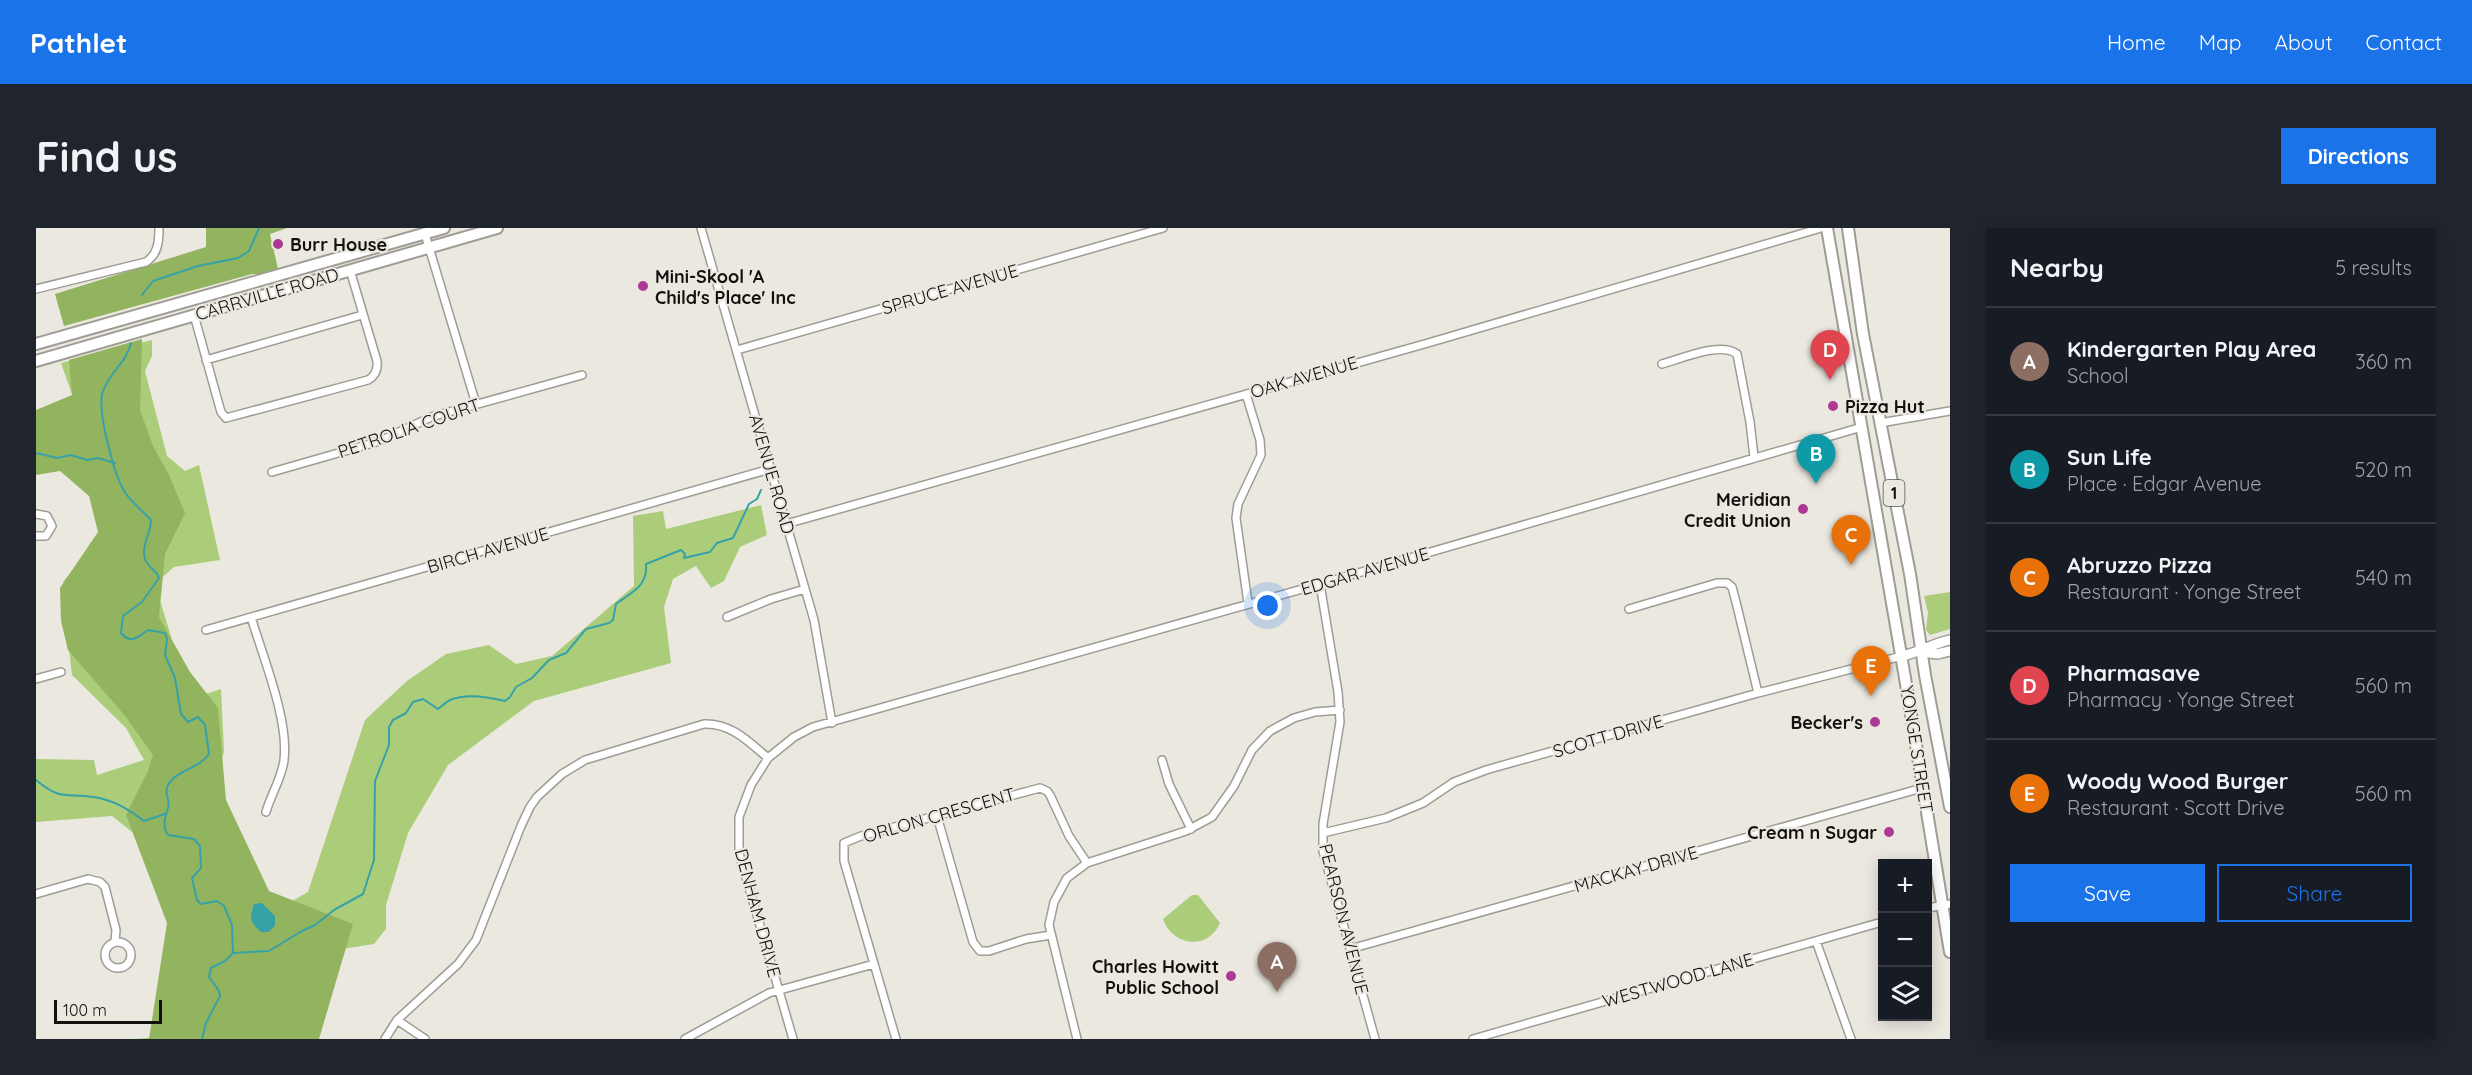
<!DOCTYPE html>
<html lang="en">
<head>
<meta charset="utf-8">
<style>
  :root { --surface:#171b24; --page:#20242c; --text:#f1f3f6; --muted:#9ea1a6; --line:#363941; --accent:#1a73e8 }
  body { margin:0; font-family:Quicksand,sans-serif; background:var(--page); color:var(--text) }
  .controls { position:absolute; right:18px; bottom:18px; display:grid; overflow:hidden; border-radius:0px; box-shadow:0 3px 15px #0003 }
  .controls button { width:54px; height:54px; display:grid; place-items:center; padding:0; border:0; border-bottom:2px solid var(--line); background:var(--surface); color:var(--text); font:30px sans-serif }
  .scale { position:absolute; left:18px; bottom:15px; width:108px; box-sizing:border-box; padding-left:6px; border:3px solid #12110e; border-top:0; font-size:16px; line-height:21px; white-space:nowrap; color:#12110e; -webkit-text-stroke:4px #ebe8e0; paint-order:stroke }
  .you { position:absolute; left:1232px; top:378px; width:21px; height:21px; margin:-15px; border:4px solid #fff; border-radius:50%; background:#1a73e8; box-shadow:0 0 0 9px #1a73e833 }
  .badge { display:grid; place-items:center; width:39px; height:39px; border-radius:50%; background:var(--accent); color:#fff; font-size:20px; font-weight:700 }
  .pin { position:absolute; translate:-50% -50px; filter:drop-shadow(0 2px 3px #0008) }
  .pin::after { content:''; position:absolute; top:32px; width:21px; height:18px; background:inherit; clip-path:polygon(0 0,100% 0,50% 100%) }
  .list { margin:0; padding:0; list-style:none }
  h2 { display:flex; justify-content:space-between; align-items:center; height:78px; margin:0; padding:0 24px; font-size:26px }
  h2 small { font-size:20px; font-weight:400; color:var(--muted) }
  .list li { display:grid; grid-template-columns:39px 1fr auto; gap:18px; align-items:center; box-sizing:border-box; height:108px; padding:0 24px; border-top:2px solid var(--line) }
  .list b { display:block; font-size:22px; white-space:nowrap }
  .list p { margin:0; font-size:20px; white-space:nowrap; color:var(--muted) }
  .list em { font-size:20px; font-style:normal; color:var(--muted) }
  .actions { display:flex; gap:12px; padding:18px 24px }
  .actions a { flex:1; padding:14px 0; border:2px solid var(--accent); border-radius:0px; text-align:center; font-size:21px; color:var(--accent) }
  .actions .main { background:var(--accent); color:#fff }
  .icon { flex:none; width:33px; height:33px; fill:none; stroke:currentColor; stroke-width:2; stroke-linecap:round; stroke-linejoin:round }
  .map { position:relative; flex:none; width:1914px; height:811px; overflow:hidden; border-radius:0px }
  header { display:flex; align-items:center; gap:36px; box-sizing:border-box; height:84px; padding:0 30px; background:var(--accent); color:#fff }
  header strong { font-size:28px }
  nav { display:flex; gap:33px; margin-inline-start:auto; font-size:21px }
  .intro { display:flex; align-items:center; justify-content:space-between; box-sizing:border-box; height:144px; padding:0 36px }
  h1 { margin:0; font-size:42px }
  .button { padding:15px 27px; border-radius:0px; background:var(--accent); color:#fff; font-size:21px; font-weight:700 }
  main { display:flex; gap:36px; padding:0 36px }
  aside { flex:1; background:var(--surface); border-radius:0px; box-shadow:0 3px 15px #0003 }
  .map>svg:first-child { display:block }
  .green { fill:#abcd79 }
  .forest { fill:#92b45e }
  .water { fill:#36a2a8 }
  .lines { fill:none; stroke-linecap:round; stroke-linejoin:round }
  .stream { stroke:#36a2a8; stroke-width:2 }
  .minor-casing { stroke:#9e9c94; stroke-width:10 }
  .tertiary-casing { stroke:#9e9c94; stroke-width:12 }
  .secondary-casing { stroke:#9e9c94; stroke-width:14 }
  .primary-casing { stroke:#9e9c94; stroke-width:14 }
  .minor { stroke:#fff; stroke-width:7 }
  .tertiary { stroke:#fff; stroke-width:9 }
  .secondary { stroke:#fff; stroke-width:10 }
  .primary { stroke:#fff; stroke-width:10 }
  .poi-dot { fill:#ac3a94; stroke:#ebe8e0; stroke-width:2 }
  .labels { text-anchor:middle; dominant-baseline:central; stroke-width:4.5; stroke-linejoin:round; paint-order:stroke }
  .shield { fill:#ebe8e0; stroke:#53524d; stroke-width:1.5 }
  .shield-label { font-size:16px; font-weight:bold; fill:#12110e }
  .poi-label { font-size:18px; font-weight:bold; fill:#12110e; stroke:#ebe8e0; text-anchor:end }
  .street-label { font-size:18px; fill:#12110e; stroke:#ebe8e0 }
</style>
</head>
<body>
<header>
<strong>Pathlet</strong>
<nav><a>Home</a><a>Map</a><a>About</a><a>Contact</a></nav>
</header>
<div class="intro"><h1>Find us</h1><a class="button">Directions</a></div>
<main>
<div class="map">
<svg width="1914" height="811" viewBox="0 0 1914 811">
  <rect width="100%" height="100%" fill="#ebe8e0"/>
  <path class="green" d="M116 112V128L109 143 131 228 149 243 163 237 184 332 138 339 119 356 154 471 185 461 188 524 179 554 212 698 272 664 329 492 371 453 410 426 453 417 480 436 516 428 598 358 597 288 627 283 630 301 725 277 731 307 704 319 688 353 675 360 660 338 637 351 628 379 635 435 498 473 412 537 372 605 350 677V701L338 716 300 722 240 811H96L137 808 150 697 105 611 76 588 0 594V531L58 532 61 547 108 532 90 500 36 447 30 395 27 354 60 313 72 290 43 186 25 135Z
    M1914 364V401L1894 407 1890 402 1892 385 1888 368Z
    M1156 667H1162L1184 695C1172 723 1136 718 1127 691Z"/>
  <path class="forest" d="M170 0H251L234 6 242 41 229 46H216L28 98 19 66 170 19Z
    M106 111 104 182 117 218 133 247 149 285 129 326 123 389 154 444 182 480 190 572 233 663 317 696 283 811H113L131 695 90 587 112 543 117 527 90 489 32 422 25 393 24 360 62 304 53 268 24 243 0 247V182L36 167 33 132Z"/>
  <path class="water" d="M226 675 239 688V698L232 704H225C212 692 214 690 218 676Z"/>
  <g class="lines">
    <path class="stream" d="M106 67 117 53 162 38 202 30 213 23 223 0
      M95 115C91 134 73 145 67 163 60 181 78 244 87 261 94 274 106 282 115 292 115 305 105 317 109 331 112 340 121 342 123 350L106 374 87 388 85 405C95 417 102 409 112 402L129 405 131 411 129 427 139 450 145 486 152 494 162 489 169 497 173 526C163 541 140 542 132 557 127 565 135 573 132 580 129 589 126 599 132 607L158 611 164 618 165 640 156 650 161 672 165 676 181 673 188 678 196 697 197 725
      M0 225 21 230 35 227 51 232 62 230 79 235
      M0 552C25 573 29 565 57 569 78 572 92 581 108 593L129 586
      M166 811 170 795 184 768 183 763 173 749 175 740 189 733 197 725 233 723 266 703 279 697 298 682 327 666 338 632 339 553 353 517V499L357 492 370 485 377 474 387 471 402 481C406 478 410 474 414 472 430 465 453 469 469 473L474 469 480 459 496 450 513 432 530 425 550 401 573 395 577 392 580 376C596 364 612 358 610 336L645 322 649 326 648 330 674 324 681 315 697 310 713 276 721 271 725 262"/>
    <g class="minor-casing">
      <path id="minor" d="M665 0 778 392 796 495
        M389 6 440 176
        M0 61 110 34C122 26 123 14 123 0
        M158 87 185 184 190 190 332 152C339 148 342 142 341 133L314 42
        M701 122 1127 0
        M170 132 326 87
        M1626 136C1645 131 1685 113 1701 126L1714 194 1718 229
        M1210 166 1224 212 1225 227 1202 276 1200 290 1212 375
        M1844 195 1914 183
        M236 244 344 213 395 189 546 147
        M0 286 11 288 16 298 10 308H0
        M750 296 1392 115 1785 0
        M1284 356 1302 464 1304 494 1287 596V623L1339 811
        M1593 381 1681 355H1691L1696 359 1700 374 1722 465
        M215 389C227 429 253 492 248 532 246 550 235 566 230 584
        M691 389 735 371 769 361
        M170 402 734 241
        M0 451 25 444
        M1126 532 1133 556 1155 601
        M901 588 937 714 944 723H953L990 711 1015 707
        M1287 605 1350 590 1387 575 1418 554 1450 542 1722 465 1866 428
        M0 666 52 651 64 654 69 659 80 702 79 714
        M1892 680 1914 676
        M1780 713 1815 811
        M69 727a13 13 0 1 1 26 0a13 13 0 1 1-26 0Z
        M1314 721 1886 560
        M361 792 389 811
        M349 811 361 792 422 736 440 712 485 598 494 579 501 569 526 546 549 532 668 496C695 495 712 513 732 530
        M649 811 733 765 838 736
        M757 811 703 625V589L715 557 732 530 758 509 777 499 1284 356 1826 199
        M860 811 808 633V615L825 608 1004 560 1011 563 1014 567 1033 608 1051 635
        M1041 811 1013 697 1018 674 1031 650 1051 635 1150 603 1176 589 1198 558 1216 522 1234 503 1258 490 1279 484 1304 482
        M1437 811 1846 694"/>
    </g>
    <g class="tertiary-casing">
      <path id="tertiary" d="M1885 424 1901 426 1914 423
        M1866 428C1884 424 1896 416 1914 412"/>
    </g>
    <g class="secondary-casing">
      <path id="secondary" d="M0 116 408 0
        M0 133 461 0"/>
    </g>
    <g class="primary-casing">
      <path id="primary" d="M1791 0 1869 450 1914 724
        M1812 0 1827 106 1874 346 1889 447 1914 579"/>
    </g>
    <use href="#minor" class="minor"/>
    <use href="#tertiary" class="tertiary"/>
    <use href="#secondary" class="secondary"/>
    <use href="#primary" class="primary"/>
  </g>
  <g class="poi-dot">
    <circle cx="242" cy="16" r="6"/>
    <circle cx="607" cy="58" r="6"/>
    <circle cx="1797" cy="178" r="6"/>
    <circle cx="1767" cy="281" r="6"/>
    <circle cx="1839" cy="494" r="6"/>
    <circle cx="1853" cy="604" r="6"/>
    <circle cx="1195" cy="748" r="6"/>
  </g>
  <g class="labels">
    <rect class="shield" x="1847.5" y="252" width="21" height="26" rx="4.5"/>
    <g class="shield-label">
      <text x="1858" y="265">1</text>
    </g>
    <g class="poi-label">
      <text x="254" y="16" text-anchor="start">Burr House</text>
      <text x="619" y="48" text-anchor="start">Mini-Skool 'A<tspan x="619" dy="21">Child's Place' Inc</tspan></text>
      <text x="1809" y="178" text-anchor="start">Pizza Hut</text>
      <text x="1755" y="271">Meridian<tspan x="1755" dy="21">Credit Union</tspan></text>
      <text x="1827" y="494">Becker's</text>
      <text x="1841" y="604">Cream n Sugar</text>
      <text x="1183" y="738">Charles Howitt<tspan x="1183" dy="21">Public School</tspan></text>
    </g>
    <g class="street-label">
      <text transform="translate(914 61) rotate(-16)">SPRUCE AVENUE</text>
      <text transform="translate(231 66) rotate(-16)">CARRVILLE ROAD</text>
      <text transform="translate(1268 149) rotate(-16)">OAK AVENUE</text>
      <text transform="translate(373 200) rotate(-19)">PETROLIA COURT</text>
      <text transform="translate(736 246) rotate(74)">AVENUE ROAD</text>
      <text transform="translate(452 322) rotate(-16)">BIRCH AVENUE</text>
      <text transform="translate(1329 343) rotate(-16)">EDGAR AVENUE</text>
      <text transform="translate(1572 508) rotate(-16)">SCOTT DRIVE</text>
      <text transform="translate(1881 521) rotate(81)">YONGE STREET</text>
      <text transform="translate(903 587) rotate(-16)">ORLON CRESCENT</text>
      <text transform="translate(1600 641) rotate(-16)">MACKAY DRIVE</text>
      <text transform="translate(722 685) rotate(75)">DENHAM DRIVE</text>
      <text transform="translate(1308 691) rotate(76)">PEARSON AVENUE</text>
      <text transform="translate(1642 752) rotate(-16)">WESTWOOD LANE</text>
    </g>
  </g>
</svg>
<div class="controls">
<button>+</button>
<button>−</button>
<button><svg class="icon" aria-label="layers" viewBox="0 0 24 24"><path d="M12 4l9 5-9 5-9-5zM3 14l9 5 9-5"/></svg></button>
</div>
<div class="scale">100 m</div>
<div class="you"></div>
<div class="pin badge" style="left:1241px;top:764px;background:#8d6e63">A</div>
<div class="pin badge" style="left:1780px;top:256px;background:#0f9aa8">B</div>
<div class="pin badge" style="left:1815px;top:337px;background:#e8710a">C</div>
<div class="pin badge" style="left:1794px;top:152px;background:#e0444e">D</div>
<div class="pin badge" style="left:1835px;top:468px;background:#e8710a">E</div>
</div>
<aside>
<h2>Nearby<small>5 results</small></h2>
<ul class="list">
<li><span class="badge" style="background:#8d6e63">A</span><div><b>Kindergarten Play Area</b><p>School</p></div><em>360 m</em></li>
<li><span class="badge" style="background:#0f9aa8">B</span><div><b>Sun Life</b><p>Place · Edgar Avenue</p></div><em>520 m</em></li>
<li><span class="badge" style="background:#e8710a">C</span><div><b>Abruzzo Pizza</b><p>Restaurant · Yonge Street</p></div><em>540 m</em></li>
<li><span class="badge" style="background:#e0444e">D</span><div><b>Pharmasave</b><p>Pharmacy · Yonge Street</p></div><em>560 m</em></li>
<li><span class="badge" style="background:#e8710a">E</span><div><b>Woody Wood Burger</b><p>Restaurant · Scott Drive</p></div><em>560 m</em></li>
</ul>
<div class="actions"><a class="main">Save</a><a>Share</a></div>
</aside>
</main>
</body>
</html>
